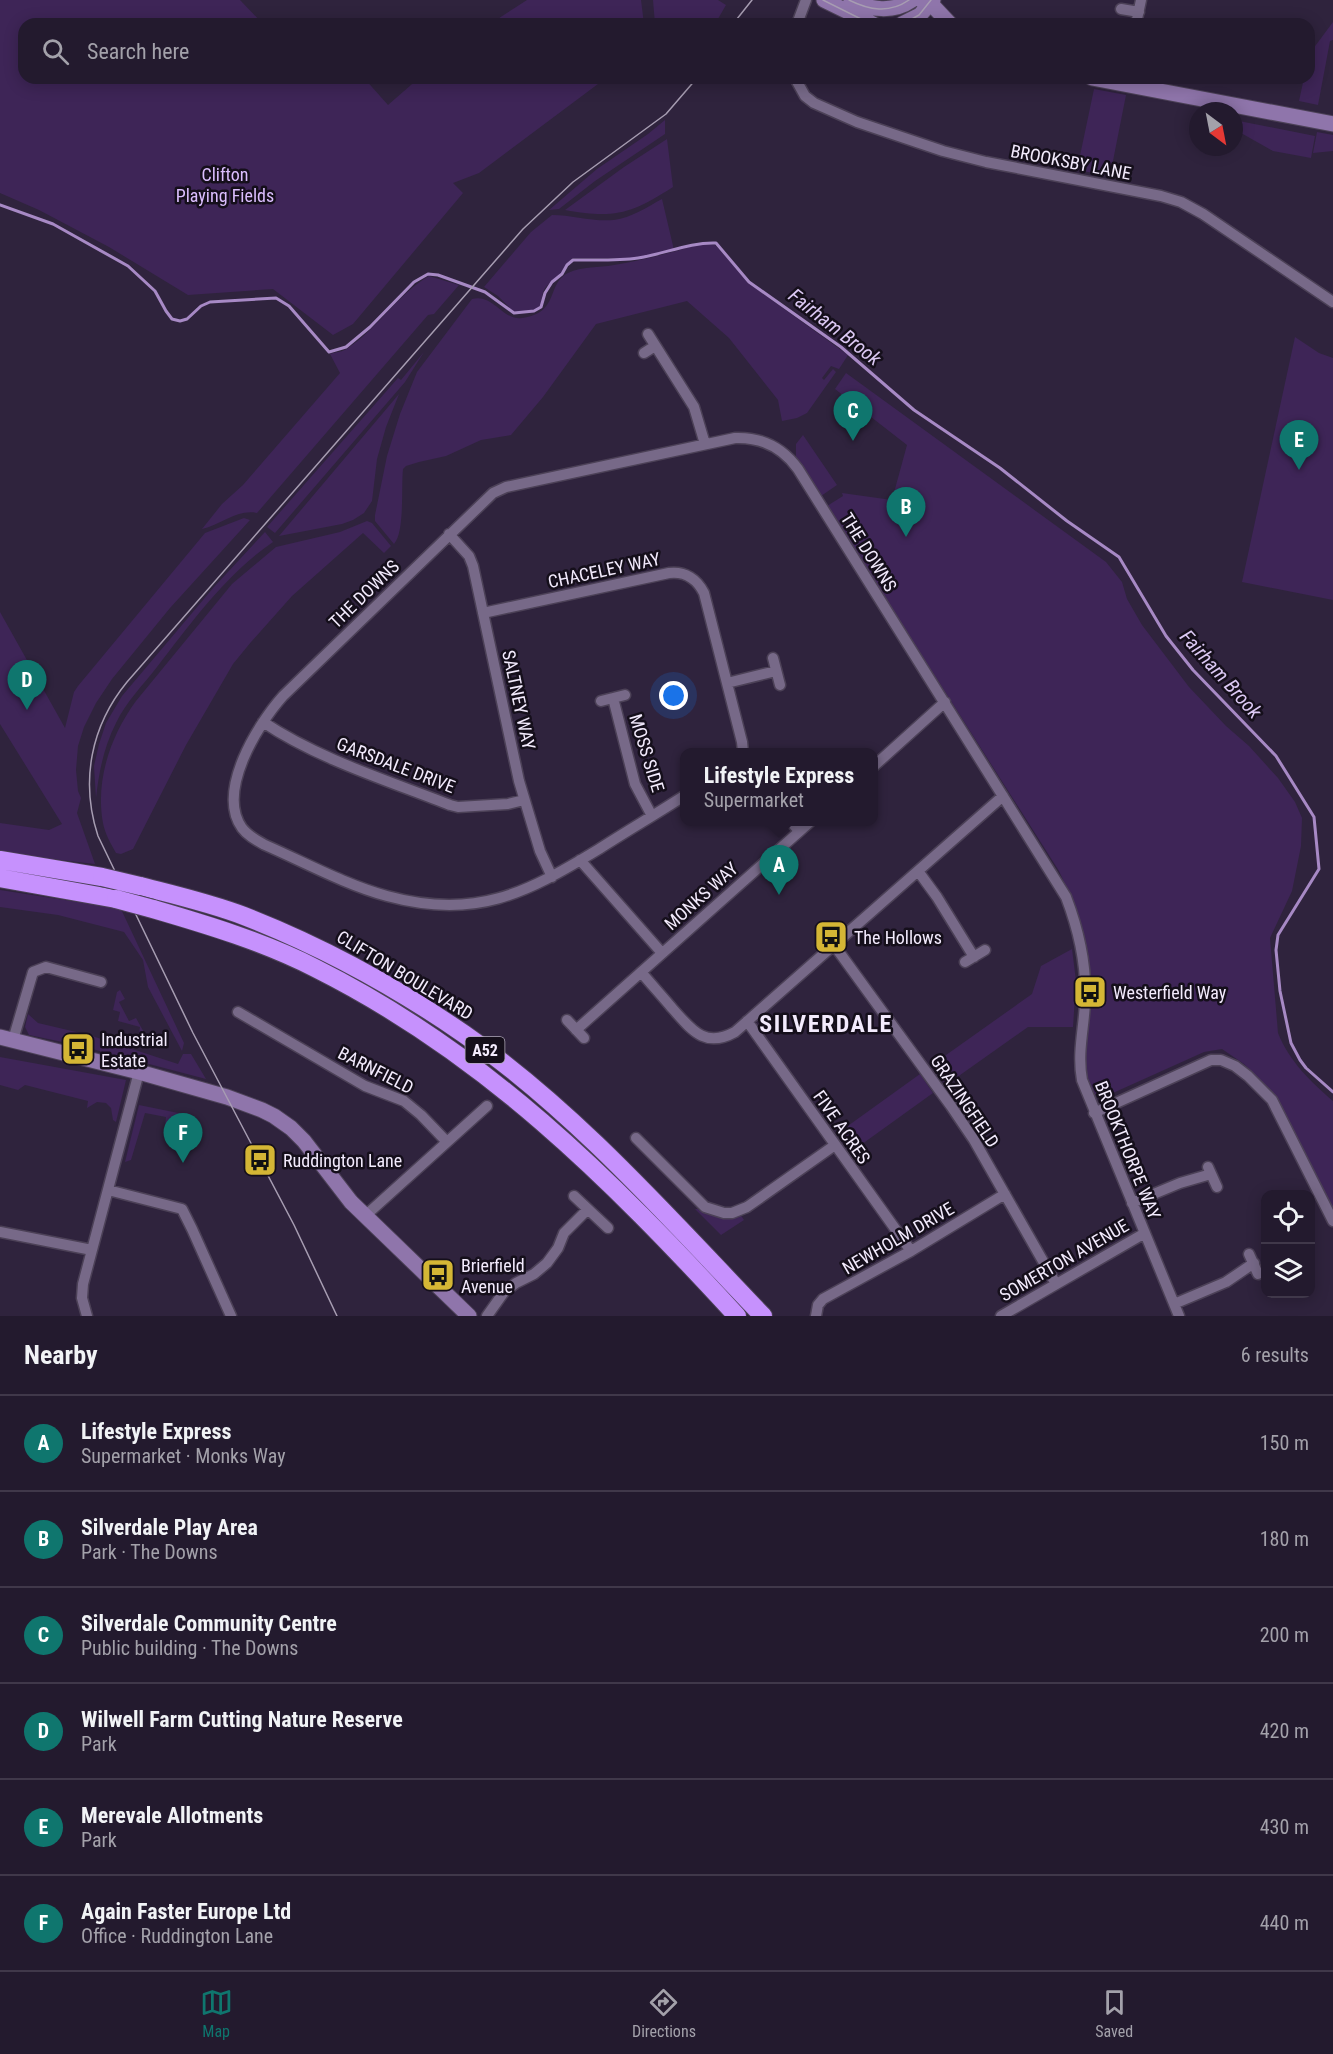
<!DOCTYPE html>
<html lang="en">
<head>
<meta charset="utf-8">
<style>
  :root { --surface:#231a2e; --page:#2b2336; --text:#f1f3f6; --muted:#a3a1aa; --line:#40384a; --accent:#0f766e }
  body { margin:0; font-family:"Roboto Condensed",sans-serif; background:var(--page); color:var(--text) }
  .controls { position:absolute; right:18px; bottom:18px; display:grid; overflow:hidden; border-radius:12px; box-shadow:0 3px 15px #0003 }
  .controls button { width:54px; height:54px; display:grid; place-items:center; padding:0; border:0; border-bottom:2px solid var(--line); background:var(--surface); color:var(--text); font:30px sans-serif }
  .compass { position:absolute; left:1189px; top:102px; width:54px; height:54px; border-radius:50%; background:var(--surface); box-shadow:0 3px 15px #0003; rotate:148deg }
  .you { position:absolute; left:674px; top:696px; width:21px; height:21px; margin:-15px; border:4px solid #fff; border-radius:50%; background:#1a73e8; box-shadow:0 0 0 9px #1a73e833 }
  .badge { display:grid; place-items:center; width:39px; height:39px; border-radius:50%; background:var(--accent); color:#fff; font-size:20px; font-weight:700 }
  .pin { position:absolute; translate:-50% -50px; filter:drop-shadow(0 2px 3px #0008) }
  .pin::after { content:''; position:absolute; top:32px; width:21px; height:18px; background:inherit; clip-path:polygon(0 0,100% 0,50% 100%) }
  .popup { position:absolute; left:680px; top:748px; width:198px; height:78px; box-sizing:border-box; display:grid; place-content:center; border-radius:12px; background:var(--surface); filter:drop-shadow(0 2px 4px #0005); font-size:20px; white-space:nowrap; color:var(--muted) }
  .popup b { font-size:22px; color:var(--text) }
  .popup::after { content:''; position:absolute; left:50%; top:100%; margin-left:-12px; border:12px solid transparent; border-top-color:var(--surface) }
  .list { margin:0; padding:0; list-style:none }
  h2 { display:flex; justify-content:space-between; align-items:center; height:78px; margin:0; padding:0 24px; font-size:26px }
  h2 small { font-size:20px; font-weight:400; color:var(--muted) }
  .list li { display:grid; grid-template-columns:39px 1fr auto; gap:18px; align-items:center; box-sizing:border-box; height:96px; padding:0 24px; border-top:2px solid var(--line) }
  .list b { display:block; font-size:22px; white-space:nowrap }
  .list p { margin:0; font-size:20px; white-space:nowrap; color:var(--muted) }
  .list em { font-size:20px; font-style:normal; color:var(--muted) }
  .icon { flex:none; width:33px; height:33px; fill:none; stroke:currentColor; stroke-width:2; stroke-linecap:round; stroke-linejoin:round }
  .map { position:relative; flex:none; width:1333px; height:1316px; overflow:hidden }
  .search { position:absolute; background:var(--surface); box-shadow:0 3px 15px #0003; left:18px; right:18px; top:18px; height:66px; display:flex; align-items:center; gap:15px; box-sizing:border-box; padding:0 21px; border-radius:18px; color:var(--muted); font-size:22px }
  .sheet { height:654px; background:var(--surface) }
  nav { display:flex; justify-content:space-around; align-items:center; box-sizing:border-box; height:84px; border-top:2px solid var(--line); background:var(--surface); font-size:16px; color:var(--muted) }
  nav a { display:grid; justify-items:center; gap:3px }
  nav .on { color:var(--accent) }
  .map>svg:first-child { display:block }
  .green { fill:#3e2557 }
  .lines { fill:none; stroke-linecap:round; stroke-linejoin:round }
  .stream { stroke:#a789c5; stroke-width:3 }
  .street-casing { stroke:#4c4157; stroke-width:13 }
  .secondary-casing { stroke:#4c4157; stroke-width:17 }
  .highway-casing { stroke:#4c4157; stroke-width:20 }
  .street { stroke:#776988; stroke-width:10 }
  .secondary { stroke:#8f75ab; stroke-width:15 }
  .highway { stroke:#c691fd; stroke-width:18 }
  .tram { stroke:#a79db2; stroke-width:1.5 }
  .highway-bridge-casing { stroke:#4c4157; stroke-width:20; stroke-linecap:butt }
  .highway-bridge { stroke:#c691fd; stroke-width:18 }
  .labels { text-anchor:middle; dominant-baseline:central; stroke-width:5; stroke-linejoin:round; paint-order:stroke }
  .shield { fill:#150f1b; stroke:#b0a9b9; stroke-width:1.5 }
  .shield-label { font-size:16px; font-weight:bold; fill:#f3ebfd }
  .street-label { font-size:18px; fill:#f3ebfd; stroke:#150f1b }
  .park-label { font-size:18px; fill:#dbbefe; stroke:#150f1b }
  .poi-label { font-size:18px; fill:#f3ebfd; stroke:#150f1b; text-anchor:start }
  .water-label { font-size:20px; font-style:italic; fill:#dbc8f3; stroke:#150f1b }
  .district-label { font-size:24px; font-weight:bold; letter-spacing:1.5px; fill:#f3ebfd; stroke:#150f1b }
</style>
</head>
<body>
<div class="map">
<svg width="1333" height="1316" viewBox="0 0 1333 1316">
  <rect width="100%" height="100%" fill="#2f233d"/>
  <path class="green" d="M0 0H240L263 24H24V78H364L388 105 419 78H606L479 173 453 183 463 193 353 324 333 335 273 289 188 295 109 247 39 210 0 193Z
    M527 0H641L644 24H490Z
    M653 0H718L726 5 715 24H655Z
    M1333 22V40L1330 41 1318 105 1299 101 1304 78H1309L1310 53Z
    M1094 89 1126 95 1110 176 1077 170Z
    M665 120V134L595 181 559 209 549 210 597 169 648 134Z
    M1234 120 1315 136 1311 158 1273 151 1234 129Z
    M1317 132 1333 135V151L1313 153Z
    M667 139 673 187C631 214 614 219 565 210L624 167Z
    M662 199 674 250 636 258H573C566 264 564 272 558 277 553 281 547 284 544 290 541 295 543 303 538 308 532 312 520 311 514 312L498 296 484 287 531 232 552 215C572 215 593 222 614 220 631 218 647 207 662 199Z
    M699 244 715 245 719 249 748 283 848 355 839 369 831 366 822 378 824 380 833 369 836 372 807 413 797 418 782 421 778 400 729 338 687 301 596 324 543 397 511 435 481 440 446 456 419 462 406 466 403 469C401 486 405 532 394 544L375 521V515L387 456 400 414 417 372 472 299C493 293 503 321 522 318 560 313 546 284 568 273 582 266 599 268 614 265 643 260 671 253 699 244Z
    M429 276 459 285 434 314 428 315 257 513C237 509 221 525 202 529L222 504 243 485 340 373 330 354C336 352 343 352 348 348 378 328 398 294 429 276Z
    M1295 337 1319 353 1333 358V600L1242 582Z
    M424 352 405 382 275 533 267 527 398 378 401 380Z
    M846 373 1106 562 1122 582 1127 599 1142 625 1189 687 1226 726 1249 746 1278 778 1295 802 1302 818 1301 846 1292 891 1270 938 1278 1033C1289 1061 1311 1082 1333 1101V1212L1276 1096 1244 1064 1222 1049 1204 1052 1104 1097C1073 1097 1089 1007 1091 986 1088 945 1077 908 1059 871L827 506 843 496 842 493 892 500 907 445 835 389Z
    M399 394 386 427 377 459 372 501 364 513 353 520 342 524 279 536Z
    M803 435 837 485 821 496 796 458V444Z
    M244 518 250 520 170 608 112 679 96 703 84 727 78 746 76 770 78 791 81 798 77 813 95 864 0 853V823L49 830 62 824 0 724V612L65 728 74 692 78 686 205 533Z
    M367 521 372 523 391 546 384 553 363 533 292 596 251 642 233 664 186 745 133 849 121 854 116 853C111 844 105 834 103 823 95 780 111 735 136 701L232 584 276 547 340 532Z
    M265 532 273 542C226 574 191 623 157 667 143 685 126 702 116 723 104 747 99 771 96 798L94 766 99 744 106 723 122 696 214 587Z
    M0 890 84 903 120 907 184 1043 182 1051 148 987 143 960 124 932 58 915 0 907Z
    M1072 949 1076 981 1073 1027H1028L946 1085 932 1065 1032 994 1041 966Z
    M120 990 125 999 119 1002 129 1021 136 1018 146 1036 139 1033 140 1027 118 1021 120 1012 113 1010 117 992Z
    M28 1014 38 1023 89 1035 178 1064 183 1054H191L206 1079 77 1045 29 1035 25 1027Z
    M0 1057 126 1080 116 1122 113 1120 111 1108 106 1103 97 1102 87 1108 88 1101 25 1085 18 1090 0 1085Z
    M920 1074 933 1093 851 1152 838 1133Z
    M139 1105 188 1115 190 1121 186 1137 169 1131 165 1126 166 1117 145 1113 131 1160 125 1162Z
    M695 1209H698C711 1218 726 1217 740 1214L744 1220 721 1235Z"/>
  <g class="lines">
    <path class="stream" d="M0 205 53 224 128 266 155 291 166 311 172 319 180 321 187 319 201 306 210 302 276 298 289 306 329 352 346 347 370 327 414 282 428 274 438 275 485 292 514 313 534 311 541 307 545 293 552 282 562 274 567 265 573 260C594 260 618 261 638 258 664 254 690 242 716 243L749 282 841 347 914 410 1000 468 1067 521 1119 557 1166 636 1193 670 1276 756 1314 817 1319 869 1278 935 1276 950 1280 991 1291 1043 1300 1060 1306 1068 1333 1092"/>
    <g class="street-casing">
      <path id="street" d="M1121 9 1139 12
        M797 24 806 0
        M1136 24 1141 0
        M795 78 805 96 814 103 857 122 943 151 986 162 1161 196 1181 202 1203 214 1333 302
        M648 334 694 407 705 444
        M644 353 655 346
        M449 534 469 556 473 566 519 781 540 851 552 877
        M483 613 669 573C685 571 697 579 704 593L742 742 743 752
        M773 658 780 685
        M727 683 776 671
        M613 698 635 784 652 816
        M601 701 625 695
        M263 722C318 759 389 781 450 805L458 807 508 804 524 800
        M874 766 945 702
        M684 796C656 814 627 831 599 849 525 894 475 920 387 896 346 885 304 862 265 845 256 840 248 836 242 828 216 791 258 724 283 696L493 493 506 487 735 438C762 437 783 448 798 469L1066 897C1079 931 1087 965 1085 1002 1084 1028 1077 1053 1082 1080L1179 1316
        M791 822 799 831
        M580 860 662 953
        M918 871 937 897 974 957
        M834 945 951 1106 974 1140 1056 1284
        M965 962 985 950
        M641 972C651 984 662 996 672 1008 691 1029 704 1049 735 1032L1003 796
        M238 1012 365 1086 404 1101 421 1115 447 1142
        M567 1020 584 1038
        M747 1021 911 1251
        M576 1030 810 822
        M13 1040 33 972 46 967 101 982
        M1094 1113 1211 1060H1221L1235 1066 1248 1076 1272 1100 1333 1221
        M636 1138 705 1207 724 1213H732L747 1207 835 1145
        M1208 1167 1217 1187
        M108 1190 182 1209 192 1229 231 1316
        M574 1196 608 1228
        M1132 1203 1180 1183 1211 1174
        M365 1216 487 1106
        M0 1232 92 1250
        M1249 1254 1258 1274
        M1174 1304 1226 1282 1254 1263
        M87 1316 82 1298 83 1284 139 1072
        M487 1316 504 1292 516 1283 534 1274 547 1263 558 1248 564 1233 588 1209
        M816 1316 818 1305 823 1299 911 1251 1005 1194
        M1001 1316 1145 1233"/>
    </g>
    <g class="secondary-casing">
      <path id="secondary" d="M824 0 873 24
        M851 0C870 10 893 13 912 0
        M921 0 934 7 950 24
        M902 24 920 15 933 0
        M1092 78 1333 124
        M0 1037 139 1072 227 1097 262 1110 274 1116 291 1128 304 1141 351 1202 469 1316"/>
    </g>
    <g class="highway-casing">
      <path id="highway" d="M0 860 102 877
        M0 878 116 899
        M140 886C175 895 210 903 244 916 321 946 396 987 464 1034 575 1111 669 1218 763 1316
        M153 909C208 925 264 942 315 968 485 1053 610 1178 737 1316"/>
    </g>
    <use href="#street" class="street"/>
    <use href="#secondary" class="secondary"/>
    <use href="#highway" class="highway"/>
    <path class="tram" d="M823 0 871 24
      M849 0C869 10 889 14 909 0
      M733 24 752 0
      M903 24 919 15 931 0
      M337 1316 294 1225 193 1033 98 836C80 781 91 726 127 682L523 229 573 182 666 114 697 78"/>
    <g class="highway-bridge-casing">
      <path id="highway-bridge" d="M102 877 140 886
        M116 899 153 909"/>
    </g>
    <use href="#highway-bridge" class="highway-bridge"/>
  </g>
  <defs>
    <g id="bus-square" transform="scale(1.725)"><rect x="-9" y="-9" width="18" height="18" rx="4" fill="#d4b635" stroke="#150f1b"/><path d="M-5-6H5V4H4V6H2V4H-2V6H-4V4H-5ZM-3.5-4V0h7V-4ZM-3.5 1.2v1.5H-2V1.2ZM2 1.2v1.5H3.5V1.2Z" fill="#111"/></g>
  </defs>
  <g fill-rule="evenodd">
    <use href="#bus-square" x="831" y="937"/>
    <use href="#bus-square" x="1090" y="992"/>
    <use href="#bus-square" x="78" y="1049"/>
    <use href="#bus-square" x="260" y="1160"/>
    <use href="#bus-square" x="438" y="1275"/>
  </g>
  <g class="labels">
    <rect class="shield" x="465.5" y="1037" width="39" height="26" rx="4.5"/>
    <g class="shield-label">
      <text x="485" y="1050">A52</text>
    </g>
    <g class="street-label">
      <text transform="translate(1071 162) rotate(11)">BROOKSBY LANE</text>
      <text transform="translate(869 552) rotate(58)">THE DOWNS</text>
      <text transform="translate(604 570) rotate(-12)">CHACELEY WAY</text>
      <text transform="translate(364 594) rotate(-44)">THE DOWNS</text>
      <text transform="translate(519 700) rotate(78)">SALTNEY WAY</text>
      <text transform="translate(647 753) rotate(73)">MOSS SIDE</text>
      <text transform="translate(396 765) rotate(21)">GARSDALE DRIVE</text>
      <text transform="translate(701 896) rotate(-42)">MONKS WAY</text>
      <text transform="translate(405 975) rotate(31)">CLIFTON BOULEVARD</text>
      <text transform="translate(376 1070) rotate(27)">BARNFIELD</text>
      <text transform="translate(965 1101) rotate(56)">GRAZINGFIELD</text>
      <text transform="translate(842 1127) rotate(55)">FIVE ACRES</text>
      <text transform="translate(1128 1150) rotate(68)">BROOKTHORPE WAY</text>
      <text transform="translate(898 1238) rotate(-30)">NEWHOLM DRIVE</text>
      <text transform="translate(1064 1260) rotate(-30)">SOMERTON AVENUE</text>
    </g>
    <g class="park-label">
      <text x="225" y="174">Clifton<tspan x="225" dy="21">Playing Fields</tspan></text>
    </g>
    <g class="poi-label">
      <text x="854" y="937">The Hollows</text>
      <text x="1113" y="992">Westerfield Way</text>
      <text x="101" y="1039">Industrial<tspan x="101" dy="21">Estate</tspan></text>
      <text x="283" y="1160">Ruddington Lane</text>
      <text x="461" y="1265">Brierfield<tspan x="461" dy="21">Avenue</tspan></text>
    </g>
    <g class="water-label">
      <text transform="translate(835 327) rotate(38)">Fairham Brook</text>
      <text transform="translate(1221 674) rotate(48)">Fairham Brook</text>
    </g>
    <g class="district-label">
      <text x="826" y="1024">SILVERDALE</text>
    </g>
  </g>
</svg>
<div class="controls">
<button><svg class="icon" aria-label="locate" viewBox="0 0 24 24"><circle cx="12" cy="12" r="6"/><path d="M12 2v4M12 18v4M2 12h4M18 12h4"/></svg></button>
<button><svg class="icon" aria-label="layers" viewBox="0 0 24 24"><path d="M12 4l9 5-9 5-9-5zM3 14l9 5 9-5"/></svg></button>
</div>
<svg class="compass" viewBox="-18 -18 36 36"><path d="M0-13l5 13h-10z" fill="#e53935"/><path d="M0 13l5-13h-10z" fill="#a3a1aa"/></svg>
<div class="you"></div>
<div class="pin badge" style="left:779px;top:895px">A</div>
<div class="popup"><b>Lifestyle Express</b>Supermarket</div>
<div class="pin badge" style="left:906px;top:537px">B</div>
<div class="pin badge" style="left:853px;top:441px">C</div>
<div class="pin badge" style="left:27px;top:710px">D</div>
<div class="pin badge" style="left:1299px;top:470px">E</div>
<div class="pin badge" style="left:183px;top:1163px">F</div>
<div class="search"><svg class="icon" aria-label="search" viewBox="0 0 24 24"><circle cx="10" cy="10" r="6"/><path d="M15 15l6 6"/></svg>Search here</div>
</div>
<section class="sheet">
<h2>Nearby<small>6 results</small></h2>
<ul class="list">
<li><span class="badge">A</span><div><b>Lifestyle Express</b><p>Supermarket · Monks Way</p></div><em>150 m</em></li>
<li><span class="badge">B</span><div><b>Silverdale Play Area</b><p>Park · The Downs</p></div><em>180 m</em></li>
<li><span class="badge">C</span><div><b>Silverdale Community Centre</b><p>Public building · The Downs</p></div><em>200 m</em></li>
<li><span class="badge">D</span><div><b>Wilwell Farm Cutting Nature Reserve</b><p>Park</p></div><em>420 m</em></li>
<li><span class="badge">E</span><div><b>Merevale Allotments</b><p>Park</p></div><em>430 m</em></li>
<li><span class="badge">F</span><div><b>Again Faster Europe Ltd</b><p>Office · Ruddington Lane</p></div><em>440 m</em></li>
</ul>
</section>
<nav>
<a class="on"><svg class="icon" aria-label="map" viewBox="0 0 24 24"><path d="M3 6l6-2 6 2 6-2v14l-6 2-6-2-6 2zM9 4v14M15 6v14"/></svg>Map</a>
<a><svg class="icon" aria-label="directions" viewBox="0 0 24 24"><path d="M12 3l9 9-9 9-9-9zM9 14v-3h6M13 9l2 2-2 2"/></svg>Directions</a>
<a><svg class="icon" aria-label="saved" viewBox="0 0 24 24"><path d="M7 4h10v16l-5-4-5 4z"/></svg>Saved</a>
</nav>
</body>
</html>
